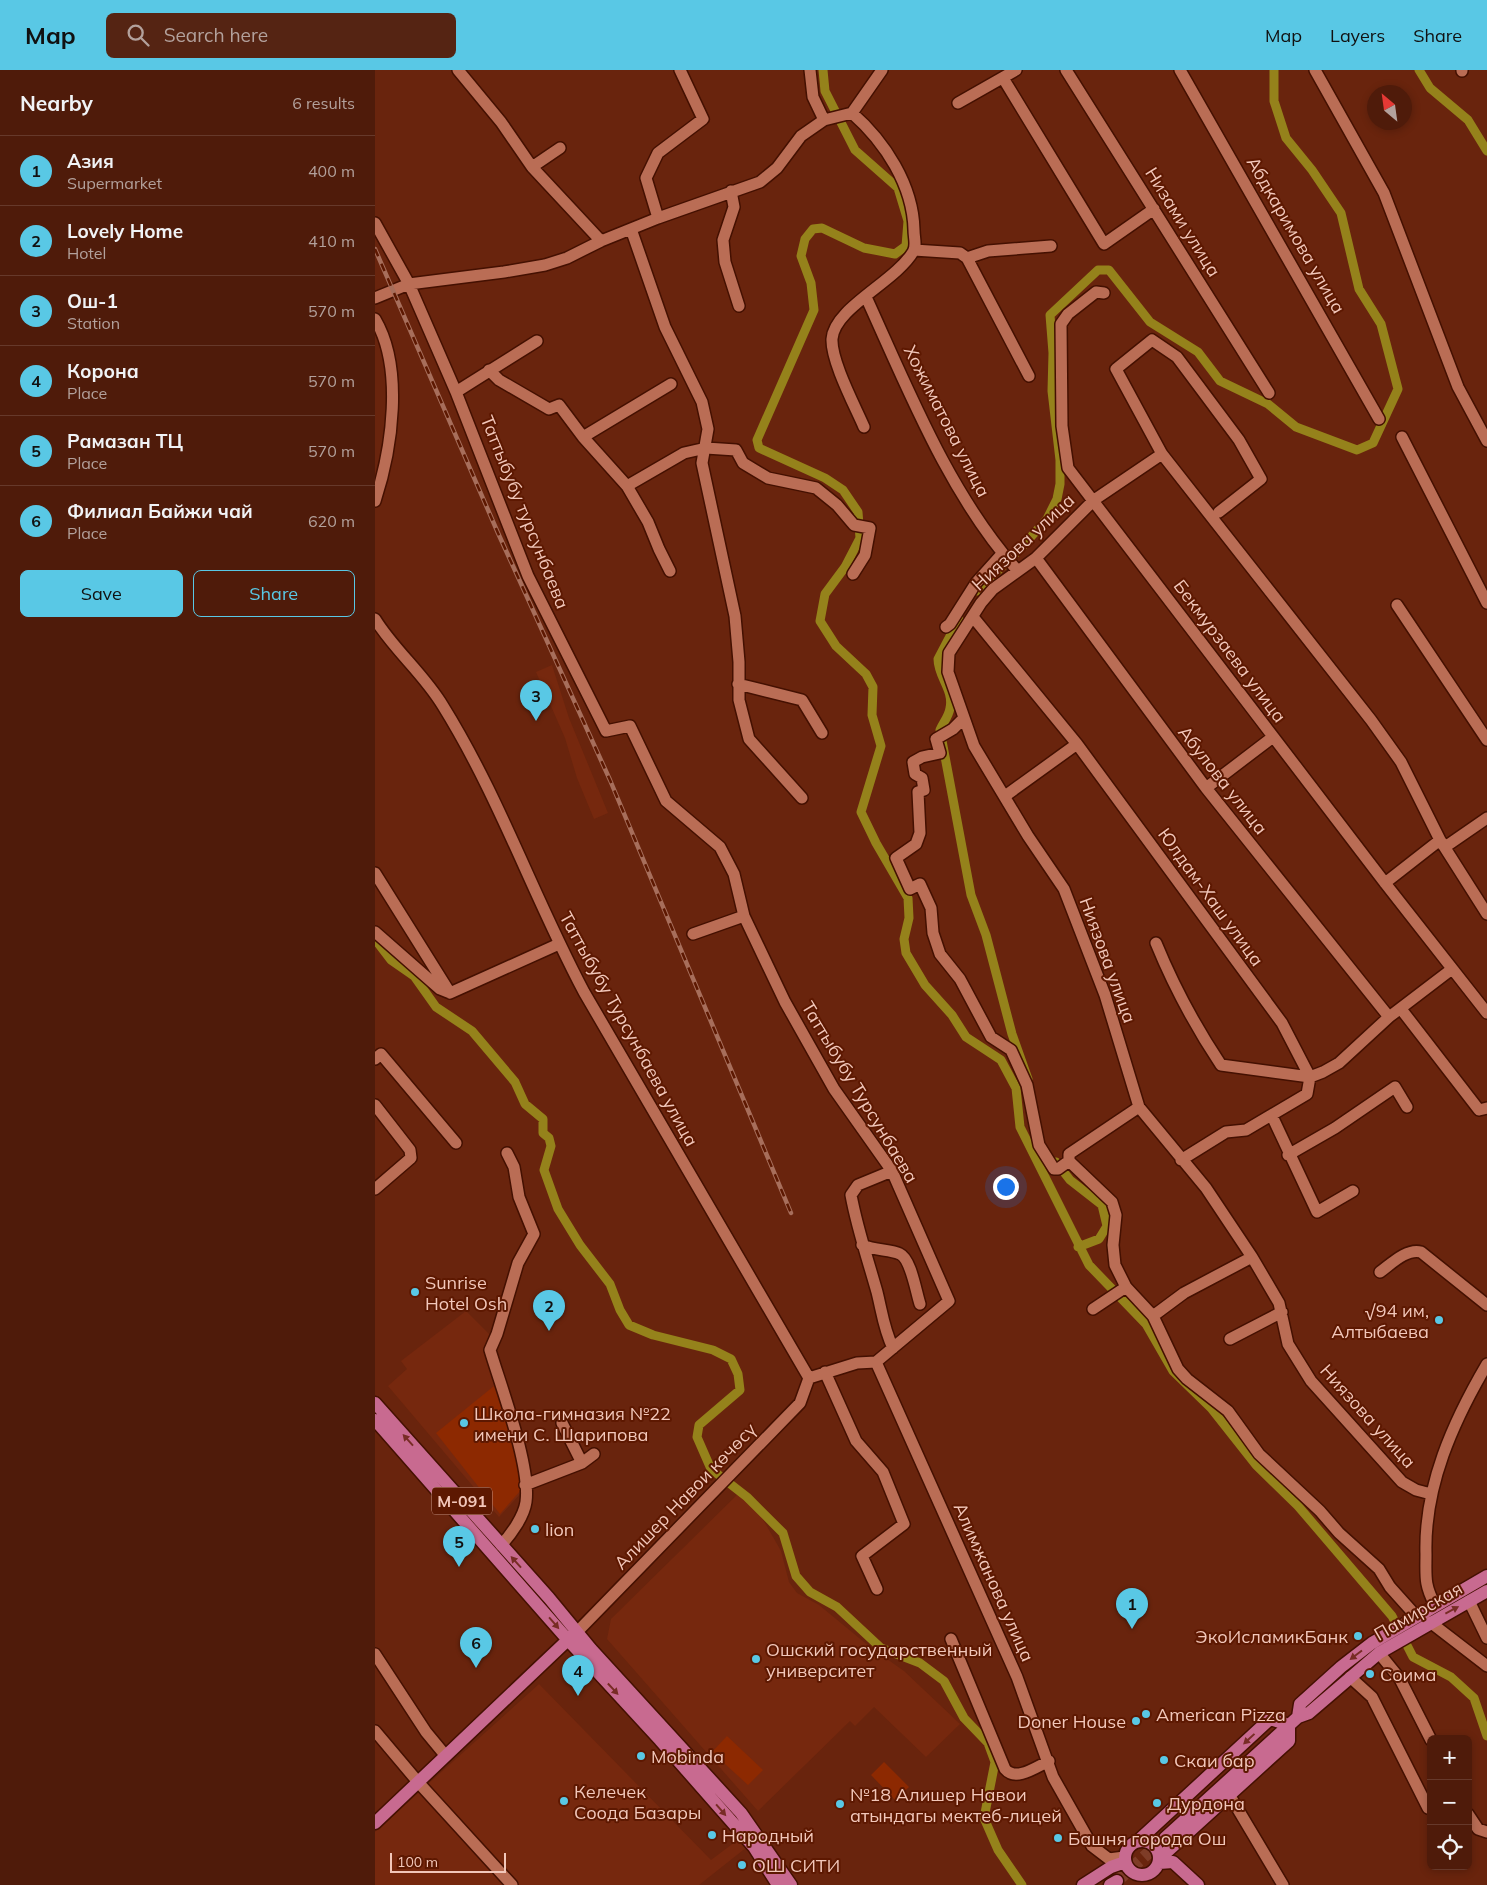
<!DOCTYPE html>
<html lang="en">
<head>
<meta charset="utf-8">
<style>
  :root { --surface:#4f1b0a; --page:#552413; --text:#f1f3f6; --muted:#b3a19c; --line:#66392b; --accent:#59c8e5 }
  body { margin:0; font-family:Mulish,sans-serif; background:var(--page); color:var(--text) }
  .controls { position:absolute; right:15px; bottom:15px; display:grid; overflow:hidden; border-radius:8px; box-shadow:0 2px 8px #0003 }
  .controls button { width:45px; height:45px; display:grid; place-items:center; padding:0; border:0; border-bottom:1px solid var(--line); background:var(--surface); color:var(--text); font:25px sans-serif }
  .compass { position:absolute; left:992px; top:15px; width:45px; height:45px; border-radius:50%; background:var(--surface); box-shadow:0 2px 8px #0003; rotate:331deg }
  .scale { position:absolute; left:15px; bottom:12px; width:116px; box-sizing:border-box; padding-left:5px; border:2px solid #f2c7ba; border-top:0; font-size:14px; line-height:18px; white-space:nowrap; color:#f2c7ba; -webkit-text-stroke:4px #5d1801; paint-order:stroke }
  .you { position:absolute; left:630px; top:1116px; width:18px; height:18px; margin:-12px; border:4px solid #fff; border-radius:50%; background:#1a73e8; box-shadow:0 0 0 8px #1a73e833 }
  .badge { display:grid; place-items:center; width:32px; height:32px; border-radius:50%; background:var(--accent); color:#111; font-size:16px; font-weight:700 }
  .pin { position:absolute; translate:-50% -41px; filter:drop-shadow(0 1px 2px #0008) }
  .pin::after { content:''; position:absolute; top:26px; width:18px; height:15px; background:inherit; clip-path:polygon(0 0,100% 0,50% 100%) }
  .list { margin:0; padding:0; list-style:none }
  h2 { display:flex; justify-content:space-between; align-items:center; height:65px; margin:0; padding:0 20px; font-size:21px }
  h2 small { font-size:16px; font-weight:400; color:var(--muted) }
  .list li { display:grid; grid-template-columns:32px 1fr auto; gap:15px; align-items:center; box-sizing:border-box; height:70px; padding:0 20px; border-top:1px solid var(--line) }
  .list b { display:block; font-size:19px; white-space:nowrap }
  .list p { margin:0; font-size:16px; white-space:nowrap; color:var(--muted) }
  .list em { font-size:16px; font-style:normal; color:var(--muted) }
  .actions { display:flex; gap:10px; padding:15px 20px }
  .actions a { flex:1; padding:11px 0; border:1px solid var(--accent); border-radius:8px; text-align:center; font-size:18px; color:var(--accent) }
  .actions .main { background:var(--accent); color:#111 }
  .icon { flex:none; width:28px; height:28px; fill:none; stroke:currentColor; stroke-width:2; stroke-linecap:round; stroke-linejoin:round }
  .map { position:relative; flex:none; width:1112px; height:1815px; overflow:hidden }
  header { display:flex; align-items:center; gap:30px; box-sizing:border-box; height:70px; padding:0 25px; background:var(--accent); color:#111 }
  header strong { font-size:24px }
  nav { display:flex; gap:28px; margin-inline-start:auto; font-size:18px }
  .search { width:350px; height:45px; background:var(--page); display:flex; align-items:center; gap:12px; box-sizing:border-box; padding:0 18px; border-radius:8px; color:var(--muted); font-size:19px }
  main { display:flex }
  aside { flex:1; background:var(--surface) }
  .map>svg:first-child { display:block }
  .built { fill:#76280e }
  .green { fill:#8d2901 }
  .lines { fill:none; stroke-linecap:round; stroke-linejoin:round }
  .canal { stroke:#95821b; stroke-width:9 }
  .major-tunnel { stroke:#7e3c27; stroke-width:12; stroke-dasharray:12 6; stroke-linecap:butt }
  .minor-casing { stroke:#441001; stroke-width:14 }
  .major-casing { stroke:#441001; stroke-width:15 }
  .minor { stroke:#ba6d55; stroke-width:11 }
  .major { stroke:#c86a90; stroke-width:12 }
  .rail-casing { stroke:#a76e5b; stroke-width:4.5 }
  .rail { stroke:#5d1801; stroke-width:2.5; stroke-dasharray:8; stroke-linecap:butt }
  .oneway { fill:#782c25 }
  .poi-dot { fill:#59c8e5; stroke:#5d1801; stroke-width:2 }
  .labels { text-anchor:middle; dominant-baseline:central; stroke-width:4; stroke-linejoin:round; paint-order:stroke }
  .shield { fill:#5d1801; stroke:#c59282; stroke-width:1 }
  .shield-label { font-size:16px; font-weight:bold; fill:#f2c7ba }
  .street-label { font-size:18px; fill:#f2c7ba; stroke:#5d1801 }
  .poi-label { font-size:18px; fill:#f2c7ba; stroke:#5d1801; text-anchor:start }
</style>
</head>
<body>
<header>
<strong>Map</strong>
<div class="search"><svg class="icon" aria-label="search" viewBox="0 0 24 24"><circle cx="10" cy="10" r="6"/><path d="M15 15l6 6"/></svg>Search here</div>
<nav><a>Map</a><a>Layers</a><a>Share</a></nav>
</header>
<main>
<aside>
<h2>Nearby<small>6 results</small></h2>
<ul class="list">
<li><span class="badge">1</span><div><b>Азия</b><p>Supermarket</p></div><em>400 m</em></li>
<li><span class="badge">2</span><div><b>Lovely Home</b><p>Hotel</p></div><em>410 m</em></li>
<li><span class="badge">3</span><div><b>Ош-1</b><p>Station</p></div><em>570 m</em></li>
<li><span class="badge">4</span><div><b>Корона</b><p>Place</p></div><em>570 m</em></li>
<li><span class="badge">5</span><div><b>Рамазан ТЦ</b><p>Place</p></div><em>570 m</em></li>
<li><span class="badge">6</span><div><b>Филиал Байжи чай</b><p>Place</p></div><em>620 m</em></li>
</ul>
<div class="actions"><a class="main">Save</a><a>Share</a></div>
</aside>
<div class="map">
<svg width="1112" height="1815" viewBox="0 0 1112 1815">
  <rect width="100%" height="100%" fill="#69240d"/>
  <path class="built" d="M177 595 194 648 233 743 219 749 202 708 190 668 161 602Z
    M91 1241 115 1265 112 1278 145 1390 147 1422 124 1447 13 1316 32 1299 26 1291Z
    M365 1422 379 1434 398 1467 406 1481 414 1512 422 1523 444 1535 495 1577 529 1601 585 1654 551 1687 499 1637 480 1656 475 1651 383 1741 232 1569 236 1549Z
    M164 1614 336 1790 364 1769 372 1777 324 1815H0V1762Z"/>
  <path class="green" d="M119 1316 144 1391 146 1420 125 1444 61 1363Z
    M352 1666 388 1700 373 1715 337 1682Z
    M509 1692 534 1717 520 1730 496 1705Z"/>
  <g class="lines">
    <path class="canal" d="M448 0 450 21 480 80 523 118 533 151 531 176 520 184 489 178 447 158 438 159 430 169 426 186 436 213 439 240 382 370 384 378 450 408 468 420 483 442 485 468 470 497 450 524 445 551 461 576 491 604 498 617 497 645 506 676 486 742 501 773 533 828 534 848 529 869 531 883 550 915 577 945 591 967 626 990 641 1018 645 1057 714 1195 771 1254 798 1301 836 1338 881 1395 923 1436 1017 1546 1038 1587 1076 1607 1099 1628 1112 1666
      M1044 0 1055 18 1093 50 1112 81
      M602 521 645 479 672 449 682 429 685 414V390L677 321 678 283 675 245 723 200H734L775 252 823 282 845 311 893 334 921 357 982 380 998 373 1023 319 1006 254 984 219 966 143 937 100 911 68 899 31V0
      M584 549 563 589C563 607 579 620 575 638 574 646 568 653 565 660L596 825 611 865 637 964 653 1009
      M0 869 16 890 39 906 61 937 97 961 140 1012 150 1034 168 1049V1063L174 1068 176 1076 169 1100 183 1139 205 1175 235 1214 245 1240 254 1255 278 1265 338 1280 356 1289 363 1304 365 1320 324 1355 322 1367 336 1399 372 1427 408 1463 421 1506 435 1522 462 1537 506 1578 545 1593 569 1611 589 1648 613 1673 620 1692 609 1748 623 1780 647 1815
      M681 1092 695 1110 727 1135 732 1156 724 1169 703 1177"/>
    <path class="major-tunnel" d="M742 1811 790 1768"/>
    <g class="minor-casing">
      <path id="minor" d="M83 0 126 52 157 97 226 171
        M435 0 438 27 449 50
        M691 0 894 323
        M805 0 1004 349
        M940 0 1009 123 1083 317 1112 371
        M1087 0V1
        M628 8 729 174 779 139
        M583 33 641 0
        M477 43C510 72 538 115 539 160 539 168 542 176 538 182 520 212 459 238 457 269 456 291 480 336 489 357
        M157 97 185 78
        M356 121 359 137 348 170 350 192 364 236
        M283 148 271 108 283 83 328 49 305 0
        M0 153 34 214 81 322 153 506 231 661 255 656 291 731 345 777 359 804 369 846 410 932 459 1019 517 1101 574 1231 501 1292
        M256 159 290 257 327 332 333 359 327 393 360 546 364 592V630L374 669 427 728
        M539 180 585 183 592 188 654 306
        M592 188 613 181 676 176
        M729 223 721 222 693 244 686 254 687 356 693 398 1010 813 1112 943
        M491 227C533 319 574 424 642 500
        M0 228 34 214 129 202 170 195 192 188 226 171 283 148 385 112 402 98 426 66 449 50 477 43 507 0
        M0 249C29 298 17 379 0 431
        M114 300 124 310 174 339 184 335 208 367 252 416 273 452 284 479 295 501
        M81 322 162 271
        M208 367 296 314
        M1027 367 1112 533
        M787 384 719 430 661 488 618 519 606 533 574 583 573 602 599 676 653 766 689 819 730 925 764 1037 831 1118 877 1187 904 1233 913 1274 936 1311 1027 1412 1041 1420 1056 1424
        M252 416 309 383 331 378 361 380 368 393 393 408 441 418 462 435 479 455 495 458 490 485 478 504
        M844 442 886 409 864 370 802 287 777 270 741 299 787 384 996 650 1026 692 1065 770 1112 844
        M661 488 831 718 1014 947
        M1022 535 1112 670
        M598 547 702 674 907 953 935 1007 932 1024 871 1060 851 1062 806 1090
        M0 549C19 580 49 604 68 636 124 726 159 828 209 922L434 1308
        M571 557 575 554 601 513 627 484
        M363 614 427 630 447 663
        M588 649 578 659 561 669 565 683 547 687 538 692 540 704 547 708 549 720 543 722 545 763 541 774 521 788 535 819 545 814 556 838 558 863 565 884 585 909 616 967 636 980 652 1015 664 1075 679 1099H683L694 1091
        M831 718 898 667
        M630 726 702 674
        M1070 777 1112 748
        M0 803 75 923 184 874
        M1010 813 1065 770
        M0 862 65 919 75 923
        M318 864 369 846
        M781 873C799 917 820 956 846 995L935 1007 948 1002 964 993 1014 947 1077 899
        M1026 939 1104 1040 1112 1038
        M0 989 6 984 81 1073
        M0 1035 35 1080 36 1088 0 1119
        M897 1046 942 1142 978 1121
        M913 1085 960 1058 1020 1017 1032 1037
        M694 1091 737 1132 741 1145 738 1175 740 1195 751 1217 778 1246 803 1299 812 1309 853 1341 884 1384 945 1441 964 1463 1004 1499 1015 1517 1041 1546
        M694 1091V1084L764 1037
        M517 1101 483 1115 476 1125C482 1158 493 1190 502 1222 507 1242 509 1260 518 1278
        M487 1175C501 1181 515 1179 525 1184 536 1189 541 1222 545 1234
        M1005 1202C1016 1194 1032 1178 1046 1182L1112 1235
        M718 1239 751 1217
        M778 1246 809 1223 877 1187
        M855 1269 907 1242
        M450 1302 481 1371 508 1402 529 1454 487 1486 502 1519
        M434 1308 482 1293 501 1292 642 1607 678 1707 717 1776 734 1789 749 1787
        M187 1353 207 1393
        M150 1415 207 1393 219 1384
        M126 1475C136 1465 149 1446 151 1432 156 1396 126 1317 115 1280L122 1264 143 1193 159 1164 144 1127 139 1097 132 1083
        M1094 1531 1112 1568
        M1060 1535C1049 1514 1051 1507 1051 1484 1049 1416 1078 1352 1112 1294
        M1055 1552 1112 1596
        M202 1562 425 1333 434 1308
        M576 1569 630 1699C641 1712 661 1697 674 1691
        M1004 1583 1025 1609 1056 1670
        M0 1584 51 1662 70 1685
        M975 1607 997 1627 1053 1738
        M0 1661 43 1712 137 1815
        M855 1726 908 1815
        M1093 1744 1103 1759 1112 1762"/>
    </g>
    <g class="major-casing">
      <path id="major" d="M0 1333 174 1528 216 1579 366 1743 416 1815
        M0 1350 193 1570 285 1670 379 1777 403 1815
        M923 1647 925 1634 966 1597 997 1573 1112 1506
        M0 1753 198 1565
        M790 1768 923 1647 934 1643 1004 1583 1112 1521
        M764 1770 895 1649 914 1655
        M750 1788a17 17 0 1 1 34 0a17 17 0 1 1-34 0Z
        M784 1789 914 1671V1655
        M784 1793 798 1792 823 1815
        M708 1815 736 1797 750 1792
        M735 1815 742 1811"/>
    </g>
    <use href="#minor" class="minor"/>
    <use href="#major" class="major"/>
    <g class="rail-casing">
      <path id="rail" d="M0 179 123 463 235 710 416 1143"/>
    </g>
    <use href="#rail" class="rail"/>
  </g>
  <defs><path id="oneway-solid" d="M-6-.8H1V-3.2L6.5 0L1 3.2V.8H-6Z" transform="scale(1.25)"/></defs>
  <g class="oneway">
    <use href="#oneway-solid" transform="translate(33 1370) rotate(-132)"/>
    <use href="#oneway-solid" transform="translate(141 1492) rotate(-132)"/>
    <use href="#oneway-solid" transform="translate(1077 1540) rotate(-28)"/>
    <use href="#oneway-solid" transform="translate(179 1553) rotate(49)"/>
    <use href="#oneway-solid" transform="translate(981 1585) rotate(143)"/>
    <use href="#oneway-solid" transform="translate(238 1619) rotate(47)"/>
    <use href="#oneway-solid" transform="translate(874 1669) rotate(137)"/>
    <use href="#oneway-solid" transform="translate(346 1740) rotate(49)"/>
  </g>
  <g class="poi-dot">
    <circle cx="40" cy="1222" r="5"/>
    <circle cx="1064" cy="1250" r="5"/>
    <circle cx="89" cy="1353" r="5"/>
    <circle cx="160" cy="1459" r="5"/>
    <circle cx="983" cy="1566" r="5"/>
    <circle cx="381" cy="1589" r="5"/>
    <circle cx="995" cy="1604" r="5"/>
    <circle cx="771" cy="1644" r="5"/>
    <circle cx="761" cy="1651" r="5"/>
    <circle cx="266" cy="1686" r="5"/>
    <circle cx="789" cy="1690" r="5"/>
    <circle cx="189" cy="1731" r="5"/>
    <circle cx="782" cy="1733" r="5"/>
    <circle cx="465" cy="1734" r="5"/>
    <circle cx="337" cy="1765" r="5"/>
    <circle cx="683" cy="1768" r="5"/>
    <circle cx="367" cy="1795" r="5"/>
  </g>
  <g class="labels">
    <rect class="shield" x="57" y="1417.5" width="60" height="27" rx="4"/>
    <g class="shield-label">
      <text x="87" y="1431">М-091</text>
    </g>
    <g class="street-label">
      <text transform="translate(808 152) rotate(58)">Низами улица</text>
      <text transform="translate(921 165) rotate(60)">Абдкаримова улица</text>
      <text transform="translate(572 351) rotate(63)">Хожиматова улица</text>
      <text transform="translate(150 442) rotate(68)">Таттыбубу турсунбаева</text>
      <text transform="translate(648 472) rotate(-43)">Ниязова улица</text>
      <text transform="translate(855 581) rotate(53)">Бекмурзаева улица</text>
      <text transform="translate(848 710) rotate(52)">Абулова улица</text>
      <text transform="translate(836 827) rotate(54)">Юлдам-Хаш улица</text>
      <text transform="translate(733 890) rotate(70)">Ниязова улица</text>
      <text transform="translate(254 959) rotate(61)">Таттыбубу Турсунбаева улица</text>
      <text transform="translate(485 1022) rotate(59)">Таттыбубу Турсунбаева</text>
      <text transform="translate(993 1346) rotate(48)">Ниязова улица</text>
      <text transform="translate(310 1426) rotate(-46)">Алишер Навои көчөсү</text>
      <text transform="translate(619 1512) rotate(66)">Алимжанова улица</text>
      <text transform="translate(1043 1541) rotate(-30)">Памирская</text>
    </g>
    <g class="poi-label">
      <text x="50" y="1212">Sunrise<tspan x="50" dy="21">Hotel Osh</tspan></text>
      <text x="1054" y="1240" text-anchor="end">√94 им,<tspan x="1054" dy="21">Алтыбаева</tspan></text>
      <text x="99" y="1343">Школа-гимназия №22<tspan x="99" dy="21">имени С. Шарипова</tspan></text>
      <text x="170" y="1459">lion</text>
      <text x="973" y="1566" text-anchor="end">ЭкоИсламикБанк</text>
      <text x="391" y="1579">Ошский государственный<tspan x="391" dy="21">университет</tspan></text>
      <text x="1005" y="1604">Соима</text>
      <text x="781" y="1644">American Pizza</text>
      <text x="751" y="1651" text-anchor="end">Doner House</text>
      <text x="276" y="1686">Mobinda</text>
      <text x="799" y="1690">Скаи бар</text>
      <text x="199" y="1721">Келечек<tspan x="199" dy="21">Соода Базары</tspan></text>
      <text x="475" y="1724">№18 Алишер Навои<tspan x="475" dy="21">атындагы мектеб-лицей</tspan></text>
      <text x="792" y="1733">Дурдона</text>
      <text x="347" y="1765">Народный</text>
      <text x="693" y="1768">Башня города Ош</text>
      <text x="377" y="1795">ОШ СИТИ</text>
    </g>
  </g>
</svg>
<div class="controls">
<button>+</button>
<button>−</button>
<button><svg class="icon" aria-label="locate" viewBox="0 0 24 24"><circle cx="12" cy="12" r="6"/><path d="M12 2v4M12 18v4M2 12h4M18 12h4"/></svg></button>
</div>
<svg class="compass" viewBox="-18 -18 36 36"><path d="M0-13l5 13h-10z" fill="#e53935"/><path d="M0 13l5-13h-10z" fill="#b3a19c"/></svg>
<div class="scale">100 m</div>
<div class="you"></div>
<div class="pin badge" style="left:757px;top:1559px">1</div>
<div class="pin badge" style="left:174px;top:1261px">2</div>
<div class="pin badge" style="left:161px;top:651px">3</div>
<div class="pin badge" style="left:203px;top:1626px">4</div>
<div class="pin badge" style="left:84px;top:1497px">5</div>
<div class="pin badge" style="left:101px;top:1598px">6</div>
</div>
</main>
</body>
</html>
